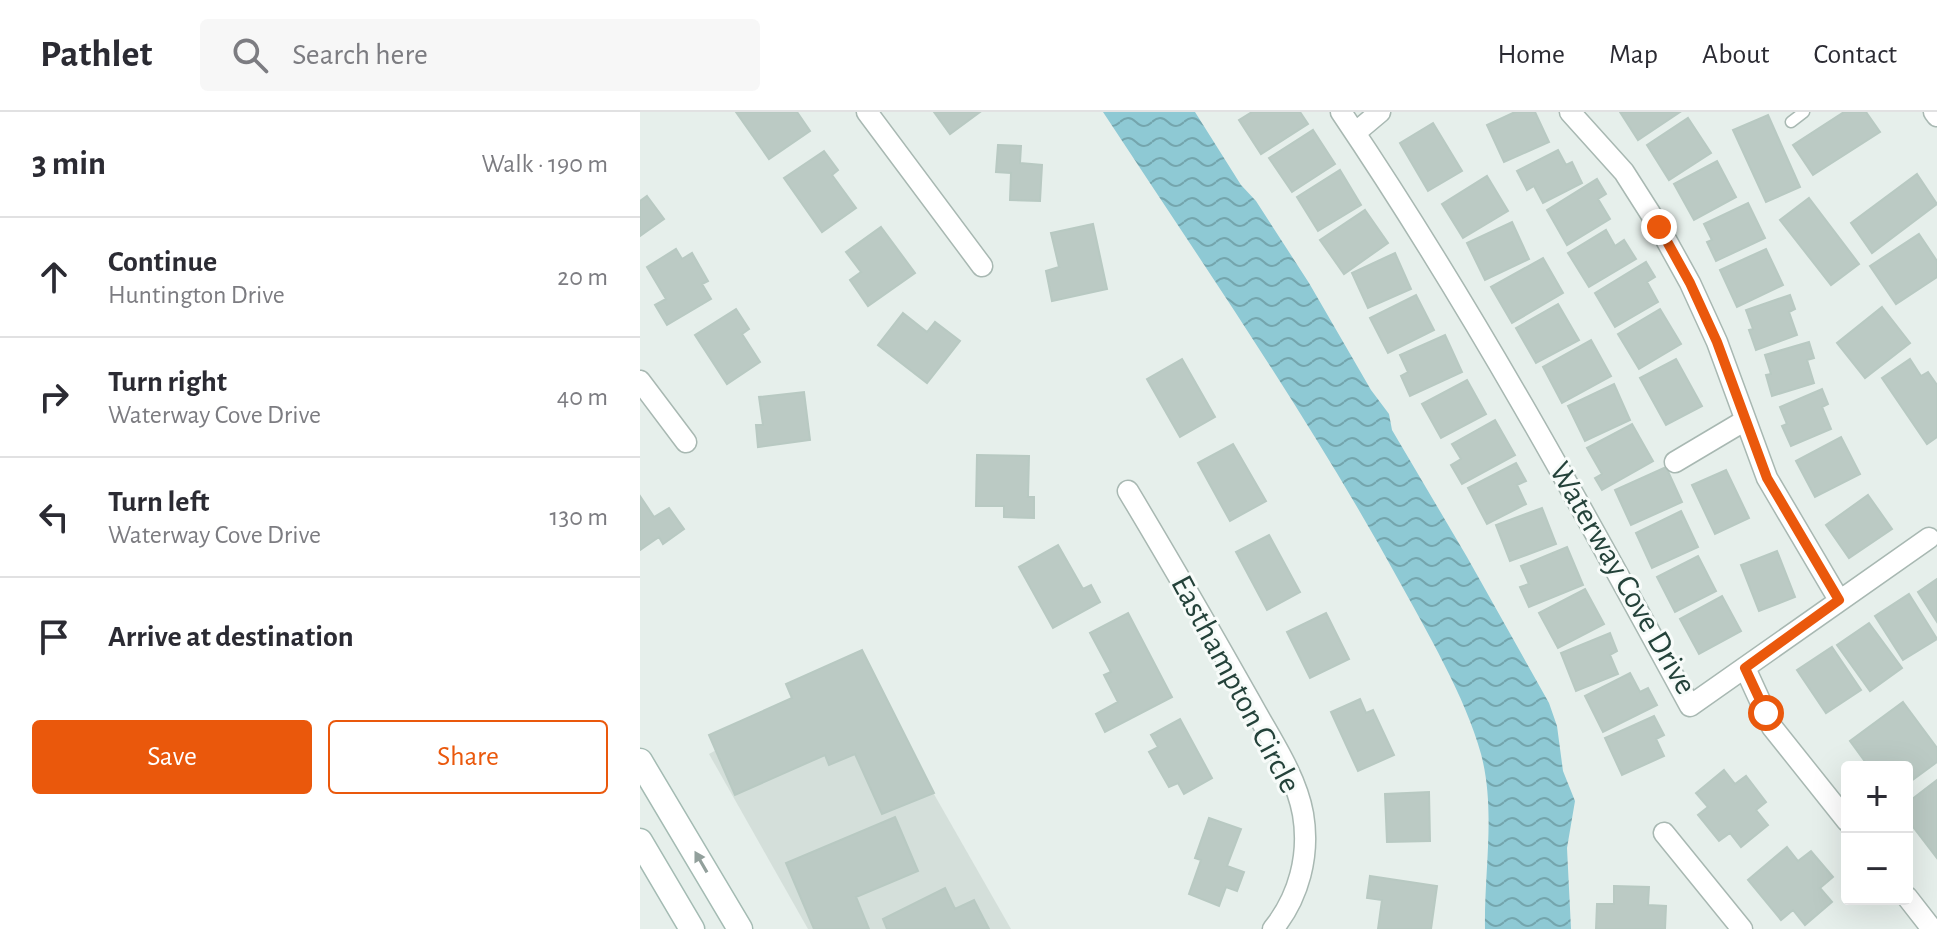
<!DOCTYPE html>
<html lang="en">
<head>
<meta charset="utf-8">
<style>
  :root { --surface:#fff; --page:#f7f7f7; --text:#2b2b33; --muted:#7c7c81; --line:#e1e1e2; --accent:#ea580c }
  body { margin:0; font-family:"Alegreya Sans",sans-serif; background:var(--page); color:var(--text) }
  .controls { position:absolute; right:24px; bottom:24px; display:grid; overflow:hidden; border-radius:8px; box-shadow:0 8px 32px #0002 }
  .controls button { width:72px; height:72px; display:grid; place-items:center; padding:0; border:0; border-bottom:2px solid var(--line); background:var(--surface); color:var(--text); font:40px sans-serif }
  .stop { position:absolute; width:24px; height:24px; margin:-18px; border:6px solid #ea580c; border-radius:50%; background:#fff }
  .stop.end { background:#ea580c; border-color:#fff; box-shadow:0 2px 8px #0008 }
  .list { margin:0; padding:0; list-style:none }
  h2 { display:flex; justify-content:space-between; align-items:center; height:104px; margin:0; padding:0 32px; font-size:34px }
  h2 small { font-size:26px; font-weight:400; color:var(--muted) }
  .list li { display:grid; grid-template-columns:52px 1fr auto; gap:24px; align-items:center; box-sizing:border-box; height:120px; padding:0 32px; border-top:2px solid var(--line) }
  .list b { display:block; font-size:30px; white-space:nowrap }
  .list p { margin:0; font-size:26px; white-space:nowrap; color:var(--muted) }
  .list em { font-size:26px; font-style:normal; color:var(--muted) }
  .actions { display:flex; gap:16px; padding:24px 32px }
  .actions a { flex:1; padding:18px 0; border:2px solid var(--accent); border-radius:8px; text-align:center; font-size:28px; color:var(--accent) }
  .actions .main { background:var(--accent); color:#fff }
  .icon { flex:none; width:44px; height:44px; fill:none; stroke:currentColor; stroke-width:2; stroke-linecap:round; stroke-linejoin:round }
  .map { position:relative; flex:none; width:1297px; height:817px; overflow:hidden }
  header { display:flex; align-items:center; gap:48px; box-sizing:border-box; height:112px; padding:0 40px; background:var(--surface); border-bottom:2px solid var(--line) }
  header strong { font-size:38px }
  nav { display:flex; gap:44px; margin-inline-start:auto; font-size:28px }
  .search { width:560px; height:72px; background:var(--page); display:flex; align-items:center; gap:20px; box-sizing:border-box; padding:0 28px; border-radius:8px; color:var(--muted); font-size:30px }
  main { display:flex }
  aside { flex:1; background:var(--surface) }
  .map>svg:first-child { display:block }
  .built { fill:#d4dfda }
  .water { fill:url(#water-waves) }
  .building { fill:#bbcac4; stroke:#b8c9c2; stroke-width:2 }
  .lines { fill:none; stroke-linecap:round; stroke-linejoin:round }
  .service-casing { stroke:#a8b8b2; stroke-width:13 }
  .minor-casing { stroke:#a8b8b2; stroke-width:23 }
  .secondary-casing { stroke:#a4bbb3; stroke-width:27 }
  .service { stroke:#fff; stroke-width:10 }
  .minor { stroke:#fff; stroke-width:20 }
  .secondary { stroke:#fff; stroke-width:24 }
  .oneway { fill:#92a09c }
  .route { stroke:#ea580c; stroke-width:10 }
  .labels { text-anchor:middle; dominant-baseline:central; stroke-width:6; stroke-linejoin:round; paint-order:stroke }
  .street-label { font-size:32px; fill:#24423a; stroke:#f7fbf9 }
</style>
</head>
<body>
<header>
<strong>Pathlet</strong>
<div class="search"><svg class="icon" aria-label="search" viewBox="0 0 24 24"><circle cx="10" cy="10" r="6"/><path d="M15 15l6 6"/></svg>Search here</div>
<nav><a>Home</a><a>Map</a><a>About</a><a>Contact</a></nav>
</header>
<main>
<aside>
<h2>3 min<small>Walk · 190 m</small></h2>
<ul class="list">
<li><svg class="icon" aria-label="ahead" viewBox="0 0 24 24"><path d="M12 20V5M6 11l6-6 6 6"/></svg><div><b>Continue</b><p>Huntington Drive</p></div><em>20 m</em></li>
<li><svg class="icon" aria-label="right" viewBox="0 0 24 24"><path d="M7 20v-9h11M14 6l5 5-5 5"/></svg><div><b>Turn right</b><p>Waterway Cove Drive</p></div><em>40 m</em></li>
<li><svg class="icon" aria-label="left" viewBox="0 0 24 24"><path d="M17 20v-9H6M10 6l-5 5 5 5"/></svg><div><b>Turn left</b><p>Waterway Cove Drive</p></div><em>130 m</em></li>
<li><svg class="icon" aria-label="arrive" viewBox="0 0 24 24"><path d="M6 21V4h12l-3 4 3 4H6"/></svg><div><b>Arrive at destination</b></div></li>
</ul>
<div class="actions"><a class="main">Save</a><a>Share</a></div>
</aside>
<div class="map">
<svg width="1297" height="817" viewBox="0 0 1297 817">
  <defs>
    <pattern id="water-waves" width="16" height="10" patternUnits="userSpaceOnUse" patternTransform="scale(2)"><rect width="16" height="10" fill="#8ec9d4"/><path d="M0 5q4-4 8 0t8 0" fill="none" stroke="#74a5ad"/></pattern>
  </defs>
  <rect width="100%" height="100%" fill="#e6efeb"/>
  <path class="built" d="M222 556 371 817H168L69 642Z"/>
  <path class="water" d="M463 0H555L601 73 616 89 669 171 731 278 749 302 752 318 827 445 909 591 917 614 923 659 935 689 927 736 931 817H845C844 759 856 698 841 642 826 586 786 518 758 467 669 305 564 154 463 0Z"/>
  <path class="building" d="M96 0H157L170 19 129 47Z
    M294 0H340L310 22Z
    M612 0H660L668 12 621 42 599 8Z
    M875 0H895L909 30 864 50 847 13Z
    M980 0H1040L998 28Z
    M1204 0H1226L1240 20 1173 63 1153 33Z
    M1128 3 1160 75 1126 90 1093 18Z
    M1048 6 1071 41 1029 68 1007 33Z
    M793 11 822 59 788 79 760 31Z
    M673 18 695 52 652 80 629 46Z
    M358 33 381 34 380 51 402 53 400 89 370 88 371 61 356 60Z
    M918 38 926 53 932 50 942 71 903 91 894 74 887 78 877 59Z
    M184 39 198 58 192 63 216 96 182 120 144 66Z
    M1077 49 1096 85 1054 108 1034 72Z
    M700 58 721 93 678 119 657 85Z
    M1277 62 1297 92 1232 141 1211 111Z
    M847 64 868 99 823 126 802 92Z
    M957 67 966 82 958 87 970 107 927 133 907 98Z
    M7 84 24 107 0 124V89Z
    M1169 86 1219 152 1191 173 1140 108Z
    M1108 91 1125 126 1076 149 1067 130 1072 128 1064 112Z
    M725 98 748 131 704 162 680 128Z
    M872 110 889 147 845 168 827 131Z
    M453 112 467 177 412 189 406 159 419 155 411 121Z
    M241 115 275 161 228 194 210 168 221 160 206 140Z
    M966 118 975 134 984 128 996 147 949 175 928 141Z
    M1279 122 1297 149V165L1256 192 1230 154Z
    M36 137 42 147 52 141 68 169 62 172 71 187 27 213 15 193 26 187 7 155Z
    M1126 137 1143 173 1097 195 1080 158Z
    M755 141 771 177 728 196 712 161Z
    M903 146 923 181 872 211 851 175Z
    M1006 150 1015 165 1007 170 1018 190 975 215 955 181Z
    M776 183 794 218 748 241 730 206Z
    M1150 183 1155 197 1149 200 1157 223 1116 238 1109 218 1113 217 1106 198Z
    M918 192 939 228 896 251 876 216Z
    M1242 195 1270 231 1225 266 1197 231Z
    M96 197 109 217 102 222 120 250 87 272 55 223Z
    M1020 197 1041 232 999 257 978 222Z
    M263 201 287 220 295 210 320 229 287 271 238 233Z
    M805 223 822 260 770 284 761 264 768 260 760 243Z
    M951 228 971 264 922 291 903 255Z
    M1169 230 1174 246 1167 248 1174 271 1132 284 1126 263 1131 262 1125 243Z
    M542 247 575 305 540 325 507 267Z
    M1036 247 1062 294 1026 313 1000 266Z
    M1270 247 1281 264 1288 260 1297 273V325L1287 332 1242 266Z
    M827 268 846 302 801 326 782 292Z
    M974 272 990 308 945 329 928 294Z
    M1182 277 1188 292 1182 295 1191 317 1151 334 1142 314 1147 312 1140 295Z
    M164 280 170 328 118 335 116 313H123L119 285Z
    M855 308 875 343 822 372 811 353 821 347 812 332Z
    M992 312 1013 349 962 378 955 366 962 362 947 336Z
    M1201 325 1220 362 1175 385 1156 349Z
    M593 332 626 389 590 409 558 351Z
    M337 343 389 344 388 385H394V406L364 405V394H336Z
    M876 351 886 369 877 373 886 392 847 412 828 376Z
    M1026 355 1042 390 991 413 975 378Z
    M1086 358 1109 406 1075 422 1052 373Z
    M1228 383 1252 417 1209 446 1186 413Z
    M0 384 14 405 29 396 44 417 23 432 19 425 0 438Z
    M902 396 916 432 870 449 856 413Z
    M1041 399 1058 435 1012 456 996 421Z
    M629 423 660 480 627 498 596 440Z
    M418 433 443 477 451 473 460 490 413 516 379 455Z
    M927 435 943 473 889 495 880 475 889 472 881 454Z
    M1137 439 1155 485 1119 499 1101 453Z
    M1058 444 1076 479 1035 500 1017 465Z
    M1297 467V510L1278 480Z
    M945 477 964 512 918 536 899 501Z
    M1269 482 1297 527 1263 548 1235 504Z
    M1082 484 1101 519 1059 542 1040 507Z
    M488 501 532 585 465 620 456 602 478 590 464 563 471 560 450 521Z
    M686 501 709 547 670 566 647 520Z
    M1229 511 1262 556 1230 579 1197 533Z
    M970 521 977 539 970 543 978 562 936 579 921 541Z
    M1192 535 1221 578 1186 601 1157 558Z
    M222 538 294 681 242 702 215 642 189 653 185 643 95 683 69 623 152 586 146 572Z
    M990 561 1000 580 1008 576 1017 593 963 620 945 584Z
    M720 587 726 601 733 598 754 643 718 659 691 600Z
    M1263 590 1297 636V650L1267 672V655H1229L1210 629Z
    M1014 604 1024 623 1016 627 1024 644 982 663 965 626Z
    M540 607 572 666 544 682 538 671 529 675 509 640 518 635 511 623Z
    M1084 658 1095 672 1106 664 1126 690 1116 698 1128 713 1101 735 1090 721 1079 729 1058 703 1068 695 1056 681Z
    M1297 668V746L1267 707V691Z
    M789 680 790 729 747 730 745 682Z
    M255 705 278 759 216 785 229 817H174L146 751Z
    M569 706 601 717 587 754 604 760 597 779 586 775 579 794 549 782 561 748 555 746Z
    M1147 735 1158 749 1171 739 1193 765 1180 776 1192 790 1165 813 1153 798 1141 808 1108 768Z
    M730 764 797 774 791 817H738L742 788 727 786Z
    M974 774 1009 775 1008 793 1026 794 1025 817H956L957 792H974Z
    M305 776 315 797 334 788 349 817H247L243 807Z"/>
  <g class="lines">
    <g class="service-casing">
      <path id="service" d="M1151 10 1164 0"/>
    </g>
    <g class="minor-casing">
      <path id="minor" d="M227 0 342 154
        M701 0C830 191 940 392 1050 594L1289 426
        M930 0 984 60 1019 115 1050 171 1077 230 1127 366 1199 488
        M1294 0 1297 4
        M715 21 740 0
        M0 269 46 330
        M1035 350 1104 309
        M488 379C530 449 571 520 611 591 630 626 656 663 663 702 670 743 659 785 633 817
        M1105 556 1132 615 1207 709
        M1024 721 1102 817
        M1267 785 1292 817"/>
    </g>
    <g class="secondary-casing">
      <path id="secondary" d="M0 649 100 817
        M0 729 52 817"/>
    </g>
    <use href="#service" class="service"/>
    <use href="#minor" class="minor"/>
    <use href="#secondary" class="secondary"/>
  </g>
  <defs><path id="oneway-solid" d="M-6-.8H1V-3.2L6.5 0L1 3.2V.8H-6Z" transform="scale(2)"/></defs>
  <use class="oneway" href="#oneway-solid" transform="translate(61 750) rotate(-120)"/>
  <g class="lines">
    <path class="route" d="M1019 115 1050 171 1077 230 1127 366 1199 488 1105 556 1126 601"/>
  </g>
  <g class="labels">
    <g class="street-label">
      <text transform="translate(983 466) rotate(60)">Waterway Cove Drive</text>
      <text transform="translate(596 572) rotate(62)">Easthampton Circle</text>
    </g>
  </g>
</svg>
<div class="controls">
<button>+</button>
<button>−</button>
</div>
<div class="stop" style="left:1126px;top:601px"></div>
<div class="stop end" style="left:1019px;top:115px"></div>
</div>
</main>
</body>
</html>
